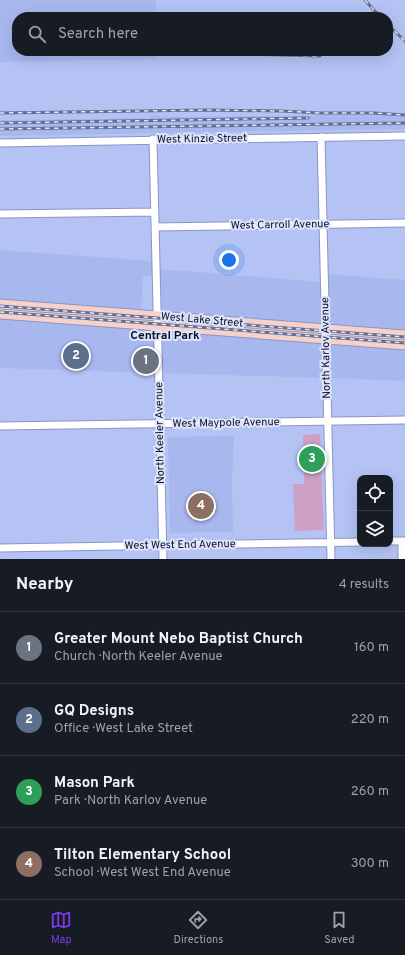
<!DOCTYPE html>
<html lang="en">
<head>
<meta charset="utf-8">
<style>
  :root { --surface:#171b24; --page:#242831; --text:#f1f3f6; --muted:#9ea1a6; --line:#363941; --accent:#7c3aed }
  body { margin:0; font-family:Overpass,sans-serif; background:var(--page); color:var(--text) }
  .controls { position:absolute; right:12px; bottom:12px; display:grid; overflow:hidden; border-radius:8px; box-shadow:0 4px 16px #0002 }
  .controls button { width:36px; height:36px; display:grid; place-items:center; padding:0; border:0; border-bottom:1px solid var(--line); background:var(--surface); color:var(--text); font:20px sans-serif }
  .you { position:absolute; left:229px; top:260px; width:14px; height:14px; margin:-10px; border:3px solid #fff; border-radius:50%; background:#1a73e8; box-shadow:0 0 0 6px #1a73e833 }
  .badge { display:grid; place-items:center; width:26px; height:26px; border-radius:50%; background:var(--accent); color:#fff; font-size:13px; font-weight:700 }
  .pin { position:absolute; translate:-50% -50%; border:2px solid #fff; box-shadow:0 1px 4px #0006 }
  .list { margin:0; padding:0; list-style:none }
  h2 { display:flex; justify-content:space-between; align-items:center; height:52px; margin:0; padding:0 16px; font-size:17px }
  h2 small { font-size:13px; font-weight:400; color:var(--muted) }
  .list li { display:grid; grid-template-columns:26px 1fr auto; gap:12px; align-items:center; box-sizing:border-box; height:72px; padding:0 16px; border-top:1px solid var(--line) }
  .list b { display:block; font-size:15px; white-space:nowrap }
  .list p { margin:0; font-size:13px; white-space:nowrap; color:var(--muted) }
  .list em { font-size:13px; font-style:normal; color:var(--muted) }
  .icon { flex:none; width:22px; height:22px; fill:none; stroke:currentColor; stroke-width:2; stroke-linecap:round; stroke-linejoin:round }
  .map { position:relative; flex:none; width:405px; height:559px; overflow:hidden }
  .search { position:absolute; background:var(--surface); box-shadow:0 4px 16px #0002; left:12px; right:12px; top:12px; height:44px; display:flex; align-items:center; gap:10px; box-sizing:border-box; padding:0 14px; border-radius:16px; color:var(--muted); font-size:15px }
  .sheet { height:340px; background:var(--surface) }
  nav { display:flex; justify-content:space-around; align-items:center; box-sizing:border-box; height:56px; border-top:1px solid var(--line); background:var(--surface); font-size:11px; color:var(--muted) }
  nav a { display:grid; justify-items:center; gap:2px }
  nav .on { color:var(--accent) }
  .map>svg:first-child { display:block }
  .built { fill:#a8b8ef }
  .green { fill:#cda1c6 }
  .lines { fill:none; stroke-linecap:round; stroke-linejoin:round }
  .minor-casing { stroke:#8996c6; stroke-width:9 }
  .secondary-casing { stroke:#8996c6; stroke-width:11 }
  .minor { stroke:#fff; stroke-width:7 }
  .secondary { stroke:#f7d0c9; stroke-width:9 }
  .rail-casing { stroke:#646e8f; stroke-width:3 }
  .rail { stroke:#dde4fe; stroke-width:1.5; stroke-dasharray:4.5; stroke-linecap:butt }
  .labels { text-anchor:middle; dominant-baseline:central; stroke-width:4; stroke-linejoin:round; paint-order:stroke }
  .street-label { font-size:11px; fill:#0d1122; stroke:#dde4fe }
  .neighbourhood-label { font-size:12px; font-weight:bold; fill:#0d1122; stroke:#dde4fe }
</style>
</head>
<body>
<div class="map">
<svg width="405" height="559" viewBox="0 0 405 559">
  <rect width="100%" height="100%" fill="#b4c3f4"/>
  <path class="built" d="M0 0H156V17H17V51H156V59L0 62Z
    M405 114V129L0 136V120L151 118V115H160V118L164 117V115H167V117Z
    M0 250 152 261V276H143L141 310 0 299Z
    M160 269 321 282 322 321 318 324 162 312 160 310Z
    M328 274 405 280V332L333 326 330 324Z
    M0 319 152 330 154 333 155 373 0 368Z
    M162 331 321 344 322 346 323 378 162 373 161 333Z
    M332 344 405 349V381L330 378V348Z
    M234 436 232 480 233 532 170 533 168 437Z"/>
  <path class="green" d="M320 434 324 530 295 531 293 484H304L303 435Z"/>
  <g class="lines">
    <g class="minor-casing">
      <path id="minor" d="M321 137 331 559
        M153 139 163 559
        M0 143 405 136
        M0 214 155 212
        M155 227 405 223
        M0 426 405 420
        M390 541H405
        M402 541V559
        M0 548 360 542"/>
    </g>
    <g class="secondary-casing">
      <path id="secondary" d="M0 304 405 335
        M0 314 405 345"/>
    </g>
    <use href="#minor" class="minor"/>
    <use href="#secondary" class="secondary"/>
    <g class="rail-casing">
      <path id="rail" d="M365 0 380 17
        M388 25 405 41
        M249 54 320 56
        M0 113 208 110 282 111 319 113H374L405 115
        M0 123 308 118
        M0 129 405 123
        M0 306 405 337
        M0 312 405 343"/>
    </g>
    <use href="#rail" class="rail"/>
  </g>
  <g class="labels">
    <g class="street-label">
      <text transform="translate(202 139) rotate(-1)">West Kinzie Street</text>
      <text transform="translate(280 225) rotate(-1)">West Carroll Avenue</text>
      <text transform="translate(202 320) rotate(5)">West Lake Street</text>
      <text transform="translate(326 348) rotate(-91)">North Karlov Avenue</text>
      <text transform="translate(226 423) rotate(-1)">West Maypole Avenue</text>
      <text transform="translate(160 433) rotate(-91)">North Keeler Avenue</text>
      <text transform="translate(180 545) rotate(-1)">West West End Avenue</text>
    </g>
    <g class="neighbourhood-label">
      <text x="165" y="336">Central Park</text>
    </g>
  </g>
</svg>
<div class="controls">
<button><svg class="icon" aria-label="locate" viewBox="0 0 24 24"><circle cx="12" cy="12" r="6"/><path d="M12 2v4M12 18v4M2 12h4M18 12h4"/></svg></button>
<button><svg class="icon" aria-label="layers" viewBox="0 0 24 24"><path d="M12 4l9 5-9 5-9-5zM3 14l9 5 9-5"/></svg></button>
</div>
<div class="you"></div>
<div class="pin badge" style="left:146px;top:361px;background:#6b7280">1</div>
<div class="pin badge" style="left:76px;top:356px;background:#5c6f8a">2</div>
<div class="pin badge" style="left:312px;top:459px;background:#2e9e5b">3</div>
<div class="pin badge" style="left:201px;top:506px;background:#8d6e63">4</div>
<div class="search"><svg class="icon" aria-label="search" viewBox="0 0 24 24"><circle cx="10" cy="10" r="6"/><path d="M15 15l6 6"/></svg>Search here</div>
</div>
<section class="sheet">
<h2>Nearby<small>4 results</small></h2>
<ul class="list">
<li><span class="badge" style="background:#6b7280">1</span><div><b>Greater Mount Nebo Baptist Church</b><p>Church · North Keeler Avenue</p></div><em>160 m</em></li>
<li><span class="badge" style="background:#5c6f8a">2</span><div><b>GQ Designs</b><p>Office · West Lake Street</p></div><em>220 m</em></li>
<li><span class="badge" style="background:#2e9e5b">3</span><div><b>Mason Park</b><p>Park · North Karlov Avenue</p></div><em>260 m</em></li>
<li><span class="badge" style="background:#8d6e63">4</span><div><b>Tilton Elementary School</b><p>School · West West End Avenue</p></div><em>300 m</em></li>
</ul>
</section>
<nav>
<a class="on"><svg class="icon" aria-label="map" viewBox="0 0 24 24"><path d="M3 6l6-2 6 2 6-2v14l-6 2-6-2-6 2zM9 4v14M15 6v14"/></svg>Map</a>
<a><svg class="icon" aria-label="directions" viewBox="0 0 24 24"><path d="M12 3l9 9-9 9-9-9zM9 14v-3h6M13 9l2 2-2 2"/></svg>Directions</a>
<a><svg class="icon" aria-label="saved" viewBox="0 0 24 24"><path d="M7 4h10v16l-5-4-5 4z"/></svg>Saved</a>
</nav>
</body>
</html>
